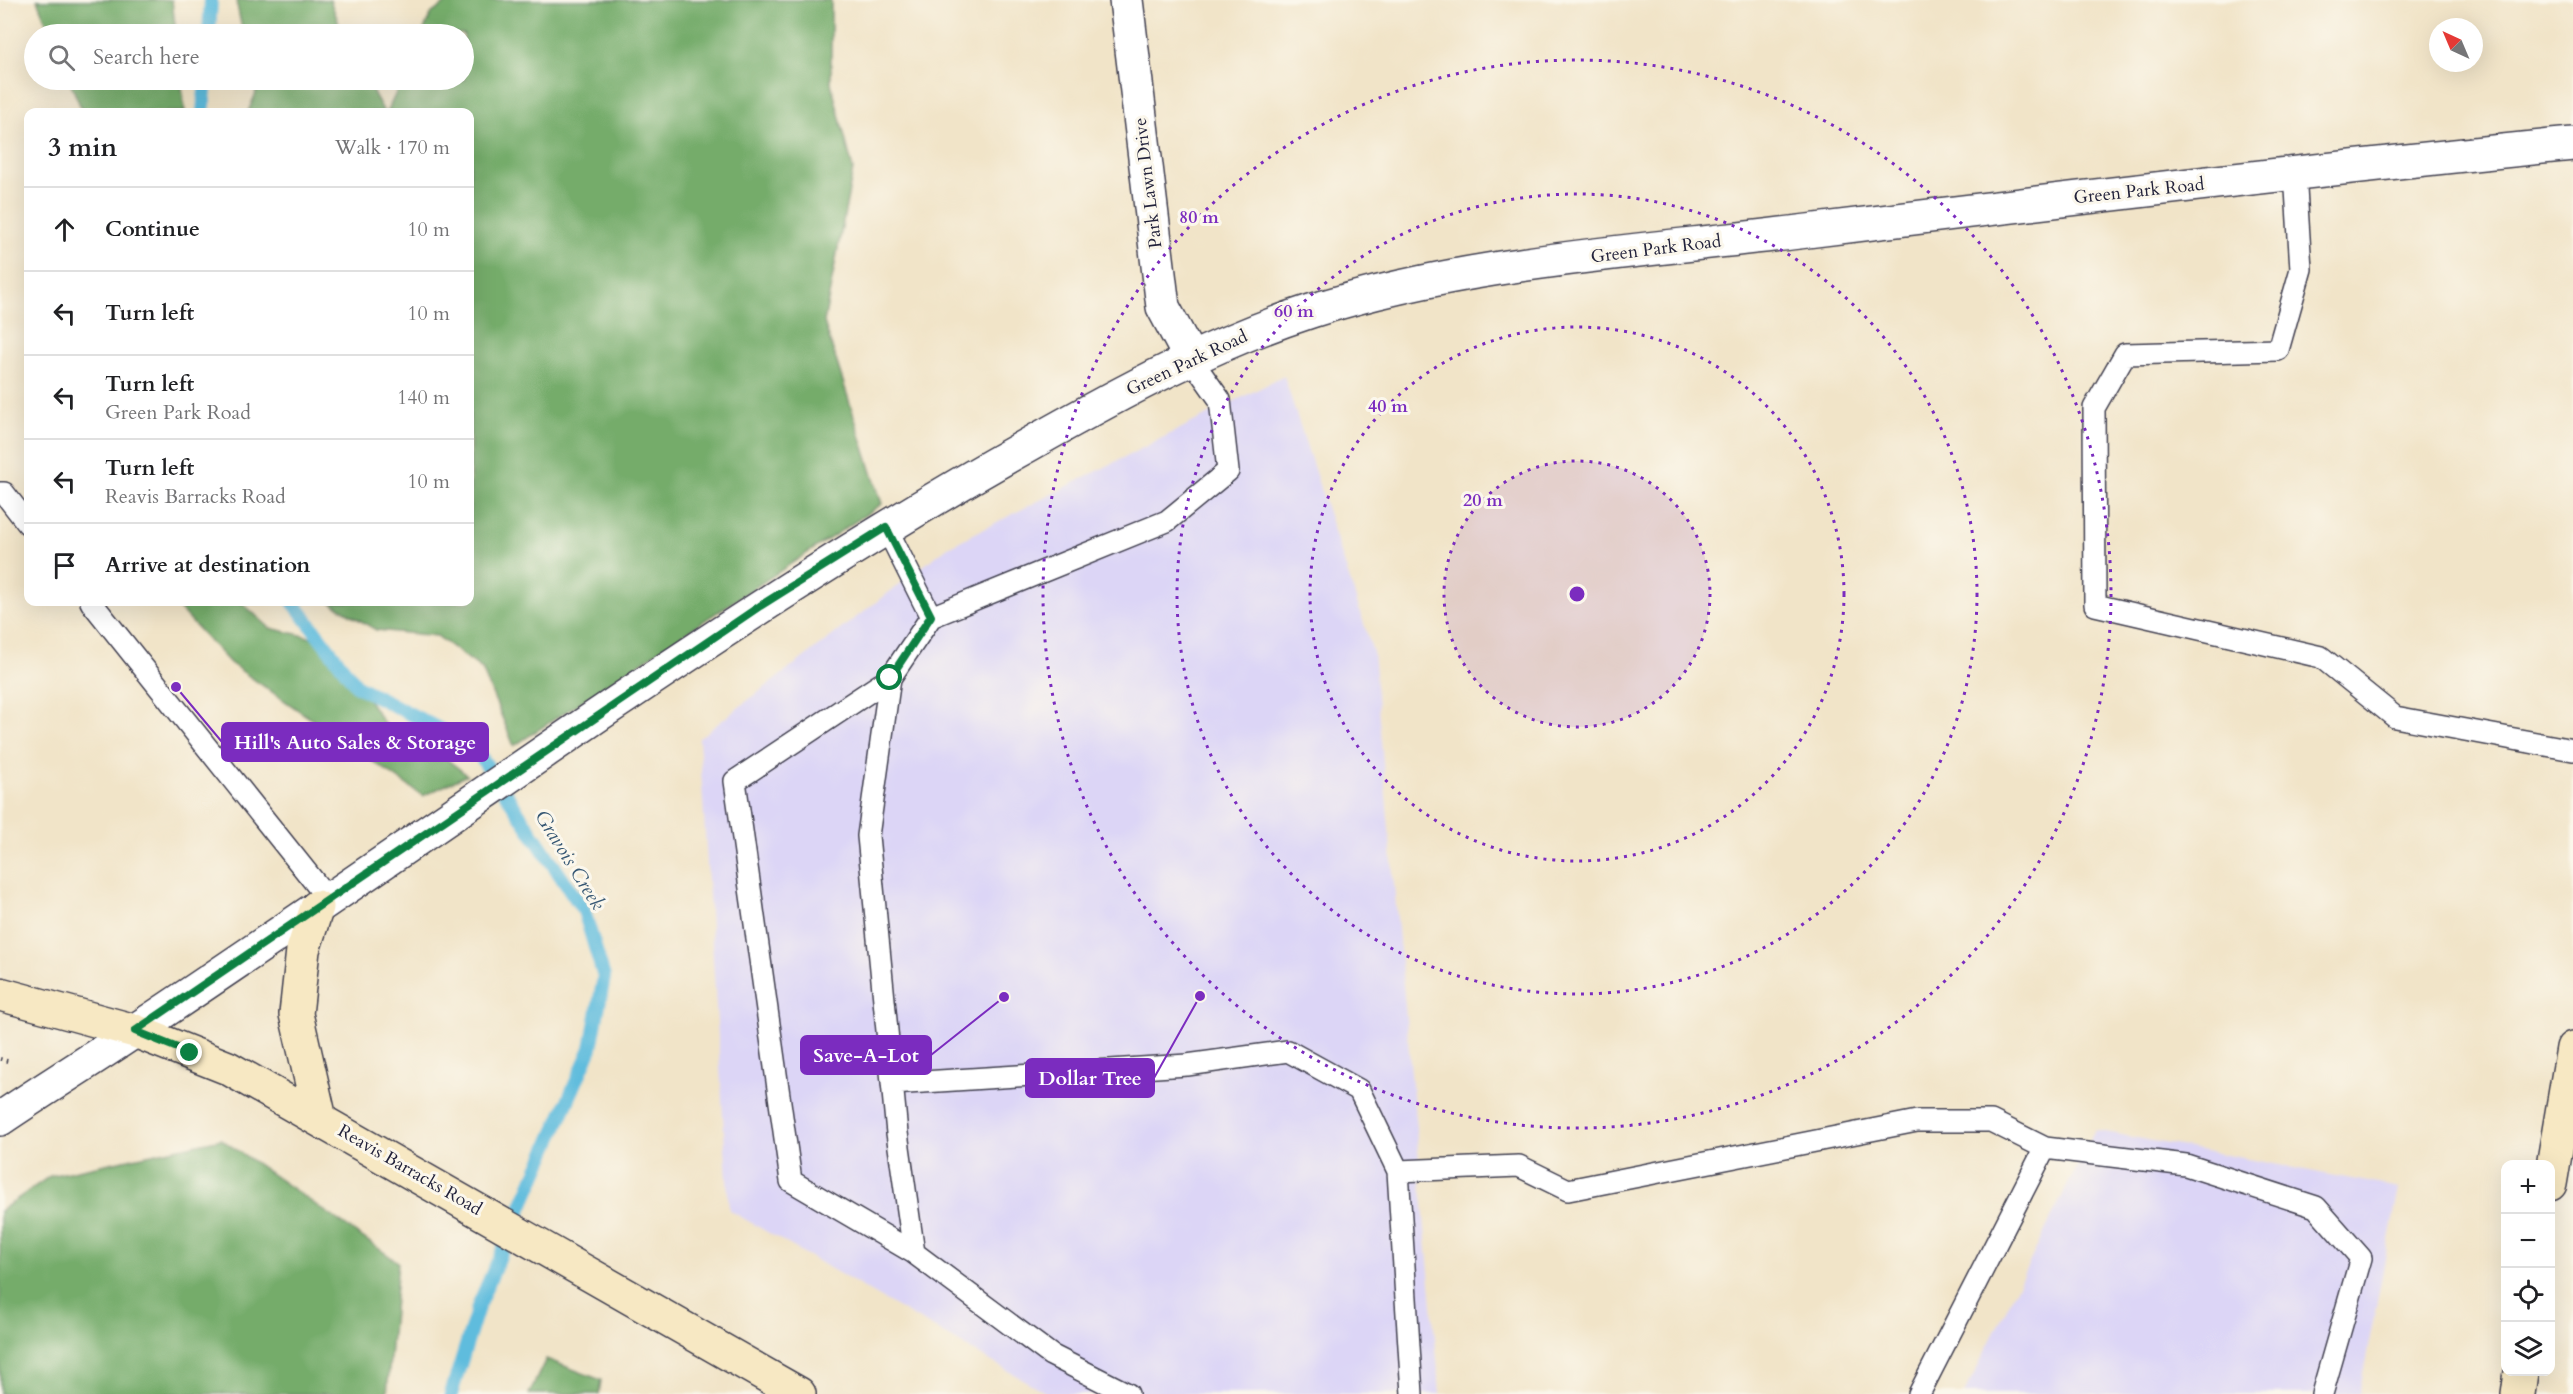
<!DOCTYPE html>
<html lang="en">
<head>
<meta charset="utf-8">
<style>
  :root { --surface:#fff; --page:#f6f6f6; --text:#202124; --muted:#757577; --line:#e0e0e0 }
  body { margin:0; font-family:Cardo,serif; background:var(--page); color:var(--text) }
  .controls { position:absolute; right:18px; bottom:18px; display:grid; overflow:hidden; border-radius:12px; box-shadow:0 6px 24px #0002 }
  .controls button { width:54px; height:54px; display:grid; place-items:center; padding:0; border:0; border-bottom:2px solid var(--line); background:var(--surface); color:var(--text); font:30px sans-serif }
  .compass { position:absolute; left:2429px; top:18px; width:54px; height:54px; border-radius:50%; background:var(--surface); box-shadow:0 6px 24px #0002; rotate:316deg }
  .stop { position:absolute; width:18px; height:18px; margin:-14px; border:4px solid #0b8043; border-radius:50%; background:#fff }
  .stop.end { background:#0b8043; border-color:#fff; box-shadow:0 2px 6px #0008 }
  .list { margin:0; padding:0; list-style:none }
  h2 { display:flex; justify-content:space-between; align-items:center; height:78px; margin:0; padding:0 24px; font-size:26px }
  h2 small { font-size:20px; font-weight:400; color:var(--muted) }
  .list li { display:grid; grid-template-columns:39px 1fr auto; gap:18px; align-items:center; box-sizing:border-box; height:84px; padding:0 24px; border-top:2px solid var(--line) }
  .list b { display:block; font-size:22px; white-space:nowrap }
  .list p { margin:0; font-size:20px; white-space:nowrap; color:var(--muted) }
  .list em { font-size:20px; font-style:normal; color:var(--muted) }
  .icon { flex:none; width:33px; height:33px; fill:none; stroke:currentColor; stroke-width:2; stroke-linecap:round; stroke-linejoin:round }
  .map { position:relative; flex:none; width:2573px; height:1394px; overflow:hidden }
  .search { position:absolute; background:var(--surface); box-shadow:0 6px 24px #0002; left:24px; top:24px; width:450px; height:66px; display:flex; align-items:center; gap:15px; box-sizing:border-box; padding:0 21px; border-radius:33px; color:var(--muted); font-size:22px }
  .panel { position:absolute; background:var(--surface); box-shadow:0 6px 24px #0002; left:24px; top:108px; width:450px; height:498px; border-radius:12px }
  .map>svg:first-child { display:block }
  .built { fill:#dcd5f6 }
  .forest { fill:#74ac6a; stroke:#4b6752; stroke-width:1.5 }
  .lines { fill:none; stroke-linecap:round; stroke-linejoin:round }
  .stream { stroke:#5fbcdd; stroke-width:14 }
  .service-casing { stroke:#413f50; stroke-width:24 }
  .minor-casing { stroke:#413f50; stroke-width:36 }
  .tertiary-casing { stroke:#413f50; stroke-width:36 }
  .secondary-casing { stroke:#413f50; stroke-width:36 }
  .path { stroke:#413f50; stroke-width:4; stroke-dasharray:1.5 4.5; stroke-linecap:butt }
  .service { stroke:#fff; stroke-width:21 }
  .minor { stroke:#fff; stroke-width:33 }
  .tertiary { stroke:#fff; stroke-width:33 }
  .secondary { stroke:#f7e8c3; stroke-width:33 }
  .route { stroke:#0b8043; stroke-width:8 }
  .ring { fill:none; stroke:#7b2cbf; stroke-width:3; stroke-dasharray:3 6 }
  .labels { text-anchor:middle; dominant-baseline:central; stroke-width:6; stroke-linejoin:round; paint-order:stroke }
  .street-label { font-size:18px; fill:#22223b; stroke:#fbf7ec }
  .water-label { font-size:20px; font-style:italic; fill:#375874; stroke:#fbf7ec }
  .centre { fill:#7b2cbf; stroke:#fbf7ec; stroke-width:3 }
  .ring-label { font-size:18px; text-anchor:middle; font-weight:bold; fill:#7b2cbf; stroke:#fbf7ec; stroke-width:6; stroke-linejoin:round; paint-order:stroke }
  .leader { fill:none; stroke:#7b2cbf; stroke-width:2 }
  .callout-dot { fill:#7b2cbf; stroke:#fbf7ec; stroke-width:2 }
  .callout { fill:#7b2cbf; stroke:#7b2cbf; stroke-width:2 }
  .callout-label { font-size:20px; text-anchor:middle; font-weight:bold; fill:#fff }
</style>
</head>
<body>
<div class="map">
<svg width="2573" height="1394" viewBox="0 0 2573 1394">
  <rect width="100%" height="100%" fill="#fbf7ec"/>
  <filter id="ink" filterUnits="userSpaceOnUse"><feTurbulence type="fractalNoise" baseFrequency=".0167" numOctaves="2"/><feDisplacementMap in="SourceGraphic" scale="12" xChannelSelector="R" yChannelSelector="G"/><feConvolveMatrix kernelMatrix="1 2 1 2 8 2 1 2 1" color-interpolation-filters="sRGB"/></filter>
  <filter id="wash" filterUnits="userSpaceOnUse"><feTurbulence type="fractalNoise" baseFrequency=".008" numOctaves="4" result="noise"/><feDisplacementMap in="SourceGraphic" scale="24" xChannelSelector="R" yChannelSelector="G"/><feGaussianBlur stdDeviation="1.35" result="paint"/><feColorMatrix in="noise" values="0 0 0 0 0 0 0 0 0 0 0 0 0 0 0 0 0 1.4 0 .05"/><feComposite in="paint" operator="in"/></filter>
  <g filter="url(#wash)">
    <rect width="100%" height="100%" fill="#f1e4c8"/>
    <path class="built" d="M1284 376 1373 652 1440 1394H1048L729 1210 699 738 948 547Z
      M2095 1130 2399 1188 2359 1394H1964Z"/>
    <path class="forest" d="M37 0H172L176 34H51Z
      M236 0H330L343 34H243Z
      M450 0H831V83L853 169 824 322 882 504 514 746 482 669 437 636 376 630 330 602H470V112H387L402 80H464V34H422L431 14Z
      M69 80H181L185 112H83Z
      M253 80H366L384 112H248L256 93Z
      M173 602H241L270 628 331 642 385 725 435 750 467 775 423 796 230 663Z
      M221 1139 398 1262 387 1394H0V1211L50 1176Z
      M546 1359 601 1380 599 1394H529Z"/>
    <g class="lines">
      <path class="stream" d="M209 34 211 0
        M203 112 206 80
        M293 602 357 686 475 748 584 911 604 977 591 1048 479 1304 451 1394"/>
    </g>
  </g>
  <g filter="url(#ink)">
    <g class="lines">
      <g class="service-casing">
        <path id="service" d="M2295 173 2301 269 2278 350 2125 354 2094 408 2095 605 2321 657 2395 717 2573 750
          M0 493H4L28 524
          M886 527 931 617 890 678 868 836 897 1133 914 1253 1051 1355 1128 1394
          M91 602 328 899
          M931 617 1167 521 1228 471 1220 400 1191 359
          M890 678 735 781 791 1181 914 1253
          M892 1084 1187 1065 1288 1051 1359 1090 1398 1171 1412 1394
          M1398 1171 1519 1166 1568 1190 1917 1121H1991L2045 1148
          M1919 1394 2045 1148 2186 1165 2316 1207 2361 1258 2322 1394"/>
      </g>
      <g class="minor-casing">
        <path id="minor" d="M1126 0 1163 307 1191 359"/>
      </g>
      <g class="tertiary-casing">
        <path id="tertiary" d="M0 1119C47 1087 95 1058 142 1026 295 924 446 819 598 715 739 620 881 527 1030 444 1120 393 1212 343 1311 311 1468 261 1637 252 1799 232 2057 200 2315 169 2573 144"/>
      </g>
      <g class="secondary-casing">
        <path id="secondary" d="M317 907 303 950 296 1014 320 1119
          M0 994 135 1031 228 1068 799 1394
          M2550 1184 2573 1048
          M2518 1394 2521 1372"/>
      </g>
      <path class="path" d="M0 1059 11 1062"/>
      <use href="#service" class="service"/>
      <use href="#minor" class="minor"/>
      <use href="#tertiary" class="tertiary"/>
      <use href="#secondary" class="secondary"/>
    </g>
  </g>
  <g class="lines" filter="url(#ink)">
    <path class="route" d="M190 1053 135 1031 760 606 886 527 931 616 890 678"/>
  </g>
  <circle cx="1577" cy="594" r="133" fill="#7b2cbf" fill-opacity=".12"/>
  <g class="ring">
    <circle cx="1577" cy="594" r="133"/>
    <circle cx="1577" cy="594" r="267"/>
    <circle cx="1577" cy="594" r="400"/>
    <circle cx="1577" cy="594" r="534"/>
  </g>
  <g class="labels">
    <g class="street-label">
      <text transform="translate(1148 183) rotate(-97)">Park Lawn Drive</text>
      <text transform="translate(2139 191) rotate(-6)">Green Park Road</text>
      <text transform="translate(1656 249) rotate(-7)">Green Park Road</text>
      <text transform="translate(1187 363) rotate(-25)">Green Park Road</text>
      <text transform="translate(410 1170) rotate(30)">Reavis Barracks Road</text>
    </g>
    <g class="water-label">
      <text transform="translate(570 860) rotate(58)">Gravois Creek</text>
    </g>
  </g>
  <circle cx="1577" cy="594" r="9" class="centre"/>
  <g class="ring-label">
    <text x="1199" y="223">80 m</text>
    <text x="1294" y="317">60 m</text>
    <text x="1388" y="412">40 m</text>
    <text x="1483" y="506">20 m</text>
  </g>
  <path class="leader" d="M176 687L222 742M1004 997L931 1055M1200 996L1154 1078"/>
  <g class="callout-dot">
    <circle cx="176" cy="687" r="6"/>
    <circle cx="1004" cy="997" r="6"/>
    <circle cx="1200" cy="996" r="6"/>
  </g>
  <g class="callout">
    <rect x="222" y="723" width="266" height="38" rx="6"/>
    <rect x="801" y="1036" width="130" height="38" rx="6"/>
    <rect x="1026" y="1059" width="128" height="38" rx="6"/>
  </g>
  <g class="callout-label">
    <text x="355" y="749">Hill's Auto Sales &amp; Storage</text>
    <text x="866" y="1062">Save-A-Lot</text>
    <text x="1090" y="1085">Dollar Tree</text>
  </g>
</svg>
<div class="controls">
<button>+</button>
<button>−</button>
<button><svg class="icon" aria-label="locate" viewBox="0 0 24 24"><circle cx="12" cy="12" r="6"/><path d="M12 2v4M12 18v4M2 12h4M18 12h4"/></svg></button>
<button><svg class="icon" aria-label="layers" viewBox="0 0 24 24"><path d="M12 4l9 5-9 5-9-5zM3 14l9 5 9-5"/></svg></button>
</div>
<svg class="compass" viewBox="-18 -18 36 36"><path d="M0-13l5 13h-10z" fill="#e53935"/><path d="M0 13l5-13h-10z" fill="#757577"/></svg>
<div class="stop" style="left:890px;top:678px"></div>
<div class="stop end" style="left:190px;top:1053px"></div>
<div class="search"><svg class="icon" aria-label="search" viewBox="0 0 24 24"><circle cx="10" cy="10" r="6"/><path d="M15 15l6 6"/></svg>Search here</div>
<section class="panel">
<h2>3 min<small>Walk · 170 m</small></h2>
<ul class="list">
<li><svg class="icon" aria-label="ahead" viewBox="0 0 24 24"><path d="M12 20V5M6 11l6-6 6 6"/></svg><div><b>Continue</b></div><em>10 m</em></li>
<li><svg class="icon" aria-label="left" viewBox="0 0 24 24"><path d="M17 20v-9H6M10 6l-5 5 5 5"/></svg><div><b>Turn left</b></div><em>10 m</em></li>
<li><svg class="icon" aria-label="left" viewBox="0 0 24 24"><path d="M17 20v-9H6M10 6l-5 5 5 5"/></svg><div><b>Turn left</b><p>Green Park Road</p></div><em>140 m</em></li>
<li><svg class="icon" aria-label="left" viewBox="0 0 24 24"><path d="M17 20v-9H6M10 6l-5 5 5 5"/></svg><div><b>Turn left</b><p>Reavis Barracks Road</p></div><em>10 m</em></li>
<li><svg class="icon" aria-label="arrive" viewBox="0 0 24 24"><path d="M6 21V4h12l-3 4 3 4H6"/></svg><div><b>Arrive at destination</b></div></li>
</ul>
</section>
</div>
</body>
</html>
